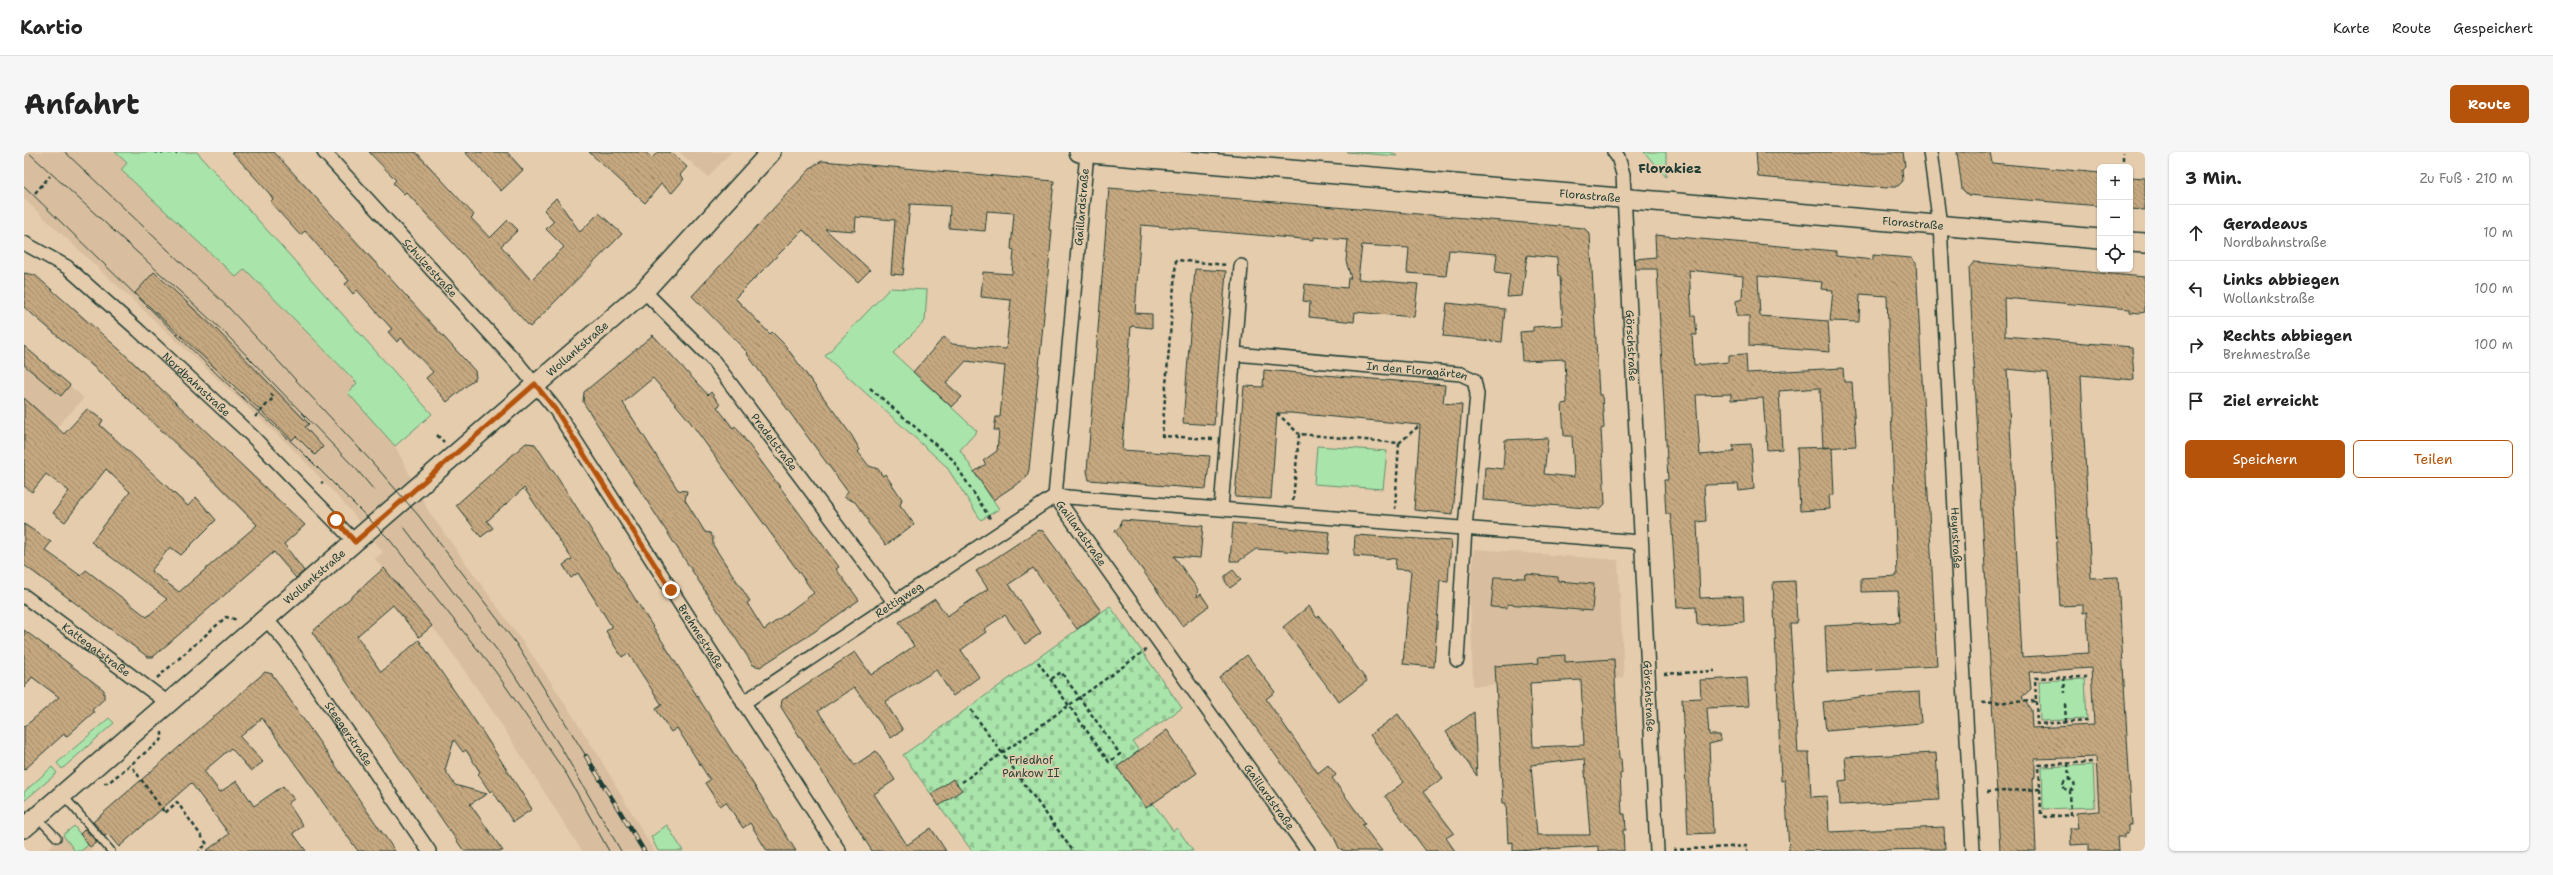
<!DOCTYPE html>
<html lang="de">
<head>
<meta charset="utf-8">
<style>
  :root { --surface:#fff; --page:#f6f6f6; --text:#222; --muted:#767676; --line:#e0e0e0; --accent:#b45309 }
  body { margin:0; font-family:"Shantell Sans",sans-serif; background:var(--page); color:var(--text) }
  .controls { position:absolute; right:12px; top:12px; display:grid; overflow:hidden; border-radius:6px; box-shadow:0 1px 3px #0004 }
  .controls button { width:36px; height:36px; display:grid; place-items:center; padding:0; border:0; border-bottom:1px solid var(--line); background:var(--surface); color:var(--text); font:20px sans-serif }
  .stop { position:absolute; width:12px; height:12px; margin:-9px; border:3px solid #b45309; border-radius:50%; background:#fff }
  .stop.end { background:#b45309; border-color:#fff; box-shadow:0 1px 4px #0008 }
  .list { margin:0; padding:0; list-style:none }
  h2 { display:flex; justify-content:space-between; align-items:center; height:52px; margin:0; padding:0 16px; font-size:17px }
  h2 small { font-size:13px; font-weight:400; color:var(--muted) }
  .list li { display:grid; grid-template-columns:26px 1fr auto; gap:12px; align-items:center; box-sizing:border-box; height:56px; padding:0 16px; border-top:1px solid var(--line) }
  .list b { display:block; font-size:15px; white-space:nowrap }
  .list p { margin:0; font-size:13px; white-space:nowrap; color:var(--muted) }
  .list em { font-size:13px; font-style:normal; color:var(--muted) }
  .actions { display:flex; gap:8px; padding:12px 16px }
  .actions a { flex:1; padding:9px 0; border:1px solid var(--accent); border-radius:6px; text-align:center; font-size:14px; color:var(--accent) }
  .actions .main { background:var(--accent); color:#fff }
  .icon { flex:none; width:22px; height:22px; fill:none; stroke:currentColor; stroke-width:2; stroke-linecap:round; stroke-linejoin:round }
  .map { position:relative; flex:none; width:2121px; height:699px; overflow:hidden; border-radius:6px }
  header { display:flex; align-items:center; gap:24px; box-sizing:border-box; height:56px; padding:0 20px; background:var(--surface); border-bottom:1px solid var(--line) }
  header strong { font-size:19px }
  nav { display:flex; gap:22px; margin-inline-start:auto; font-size:14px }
  .intro { display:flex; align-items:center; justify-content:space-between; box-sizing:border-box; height:96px; padding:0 24px }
  h1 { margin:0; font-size:28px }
  .button { padding:10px 18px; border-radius:6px; background:var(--accent); color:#fff; font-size:14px; font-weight:700 }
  main { display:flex; gap:24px; padding:0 24px }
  aside { flex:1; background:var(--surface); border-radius:6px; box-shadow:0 1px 3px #0004 }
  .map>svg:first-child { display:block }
  .built { fill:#d8be9e }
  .green { fill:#a9e4aa; stroke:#64906f }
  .cemetery { fill:url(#cemetery-stones); stroke:#64906f }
  .building { fill:url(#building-back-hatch); stroke:#1f3d34; fill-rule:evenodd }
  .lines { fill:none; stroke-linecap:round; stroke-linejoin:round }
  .lane-casing { stroke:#1f3d34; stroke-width:10 }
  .street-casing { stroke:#1f3d34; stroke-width:16 }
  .secondary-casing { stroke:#1f3d34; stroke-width:22 }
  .path { stroke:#1f3d34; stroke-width:2.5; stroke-dasharray:4 3; stroke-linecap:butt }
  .lane { stroke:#e5ccad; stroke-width:7 }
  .street { stroke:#e5ccad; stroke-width:13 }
  .secondary { stroke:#e5ccad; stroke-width:19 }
  .tram { stroke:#1f3d34; stroke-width:1 }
  .rail-casing { stroke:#1f3d34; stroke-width:4.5 }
  .rail { stroke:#e5ccad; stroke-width:3; stroke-dasharray:9; stroke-linecap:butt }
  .route { stroke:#b45309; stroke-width:5 }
  .labels { text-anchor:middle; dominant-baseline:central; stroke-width:3; stroke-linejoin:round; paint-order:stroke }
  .street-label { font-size:11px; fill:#1f3d34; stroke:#e5ccad }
  .park-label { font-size:11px; fill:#26453a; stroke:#e5ccad }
  .quarter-label { font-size:13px; font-weight:bold; fill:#1f3d34; stroke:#e5ccad }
</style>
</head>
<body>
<header>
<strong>Kartio</strong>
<nav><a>Karte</a><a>Route</a><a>Gespeichert</a></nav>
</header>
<div class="intro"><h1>Anfahrt</h1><a class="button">Route</a></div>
<main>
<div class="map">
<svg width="2121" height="699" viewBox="0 0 2121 699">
  <defs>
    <pattern id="cemetery-stones" width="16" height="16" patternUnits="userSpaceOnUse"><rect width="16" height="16" fill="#a9e4aa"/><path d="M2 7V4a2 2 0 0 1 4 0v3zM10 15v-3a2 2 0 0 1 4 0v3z" fill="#91c493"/></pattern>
    <pattern id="building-back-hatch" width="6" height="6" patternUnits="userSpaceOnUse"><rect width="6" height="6" fill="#c6a880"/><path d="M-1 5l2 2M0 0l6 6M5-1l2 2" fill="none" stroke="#a08a6a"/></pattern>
  </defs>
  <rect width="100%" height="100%" fill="#e5ccad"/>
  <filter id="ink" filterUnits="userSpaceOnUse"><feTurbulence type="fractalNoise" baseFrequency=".025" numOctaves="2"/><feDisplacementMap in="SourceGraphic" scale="8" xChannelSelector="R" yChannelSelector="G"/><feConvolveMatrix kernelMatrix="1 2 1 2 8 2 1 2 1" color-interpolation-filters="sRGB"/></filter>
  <g filter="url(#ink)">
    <path class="built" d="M0 0H91L103 11 97 18 212 125 221 117 333 232 324 241 371 294 405 360 521 521 574 603 630 699H558L472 564 419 488 351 407 359 400 326 358 273 301 0 47Z
      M655 0H707L684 25Z
      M0 194 60 246 23 286 0 266Z
      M1450 397 1594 408 1600 526 1449 534 1446 444Z
      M50 674 68 699H22Z"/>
    <path class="green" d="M91 0H173L408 262 371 294 324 241 333 231 221 117 212 125 97 18 103 11Z
      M1323 0H1368L1373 4Z
      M1620 0H1642V25Z
      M866 136 903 138 901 169 869 201 953 279 936 298 975 357 957 368 922 314 801 204Z
      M1293 294 1363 299 1359 337 1290 332Z
      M2061 527 2063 567 2016 569 2015 529Z
      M85 566 90 571 38 617 33 611Z
      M2069 613 2071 655 2019 657 2018 615Z
      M28 615 33 621 0 649V640Z
      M643 673 659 699H634L627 685Z
      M50 674 64 693 57 699H51L39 683Z"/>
    <path class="cemetery" d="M1086 454 1158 556 1109 590 1115 599 1093 615 1122 656 1129 651 1149 679 1153 676 1169 699H948L879 603Z"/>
    <path class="building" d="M208 0H250L451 219 452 226 423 250 402 226 409 220 377 186 373 190 364 180 368 177 333 138 329 142 321 132 325 129 281 79 276 83 246 50 249 47 245 41Z
      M345 0H392L450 63 447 66 466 86 484 68 494 78 477 94 507 128 540 95 522 77 530 69 520 58 532 46 556 80 575 61 598 82 506 175 382 40 380 42 369 31 372 28Z
      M441 0H483L499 18 477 39Z
      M565 0H621L628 6 634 0H646L663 15 656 23 660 27 648 41 637 32 621 51Z
      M1732 0H1879L1881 14 1878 17 1879 29 1874 34H1866L1863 36 1734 25Z
      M1933 0H1966L1968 11 2076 21V54L1944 43 1938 37Z
      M798 9 1030 29 1025 78H1028L1025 111 1005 318 1002 326 969 348 950 320 962 312 959 309 973 299 975 278H970L972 265H976L981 214 942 209 922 231 938 245 928 255 889 220 920 185 928 192 982 197 987 148 957 145 959 120 988 122 990 98 987 97 990 61 963 59 961 79 925 76 926 54 886 52 879 123 867 122 871 68 832 65 831 79 801 77 846 118 834 130 779 78 711 146 746 182 748 180 760 192 828 284 836 298 834 300 845 314 854 317 859 324 861 322 878 347 876 353 890 372 862 393 844 371V368L831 350 820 345 824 340 723 202 724 201 668 144 789 14Z
      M2106 25 2121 26V58L2106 57Z
      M1085 36 1560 76 1566 82 1575 243H1578L1580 276 1577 277 1581 352 1576 357 1459 348 1461 315 1479 317 1481 288 1524 286 1520 322 1550 325 1548 284H1540L1538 252 1543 251 1541 207 1498 209 1496 180 1509 179V175L1539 173 1536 124H1534L1533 106 1503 103 1498 144 1483 145 1486 122 1471 120 1473 102 1425 98 1422 124 1383 121 1385 96 1338 93 1334 127 1394 132 1390 165 1331 160 1330 170 1285 165 1286 150 1279 149 1281 132 1323 136 1324 126H1327L1322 109 1324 88 1290 85V88L1117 73 1111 161 1128 162V176L1107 174 1098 298 1186 304 1182 337 1065 328 1063 319Z
      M1631 83 1812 99V104L1849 108V103L1887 106 1892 111 1913 514 1803 520 1801 474 1876 470 1874 439 1837 440V426L1873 424 1863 144 1836 142 1835 170 1806 169 1809 138 1797 137 1798 130 1734 124 1736 164 1804 169 1806 200 1725 194V164H1713L1712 149 1718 147 1719 124 1665 118 1668 164H1671L1673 183H1668L1670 213 1705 210V203L1722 202 1723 221 1819 216 1820 230H1828L1832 294 1799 296 1796 236 1755 239 1758 297 1743 298 1739 246 1707 248V242L1672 243 1676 303 1710 300 1709 293 1727 292 1730 337 1715 339 1714 332 1680 333 1682 369 1673 370 1676 446 1719 444 1720 470 1675 473 1673 472 1672 455 1653 456 1648 378 1646 362H1642L1640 328H1644L1633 117H1612L1611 107 1632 105Z
      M1950 110 2121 125V160L2116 161 2106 160V157L1980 146 1981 184 2108 195 2110 228 2057 223 2067 426 2094 425 2108 673H2104V681H2101V685H2093L2094 699H2064V692L2047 693 2046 676H2054L2052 661 2075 659 2072 605 2011 607V625L2009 627 2012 699H1976L1945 116ZM1983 217 2024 221 2036 454 2059 453V461L2063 460 2065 501 1998 505ZM2067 516 2070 573 2008 576 2007 558 1998 545 2007 537 2005 520Z
      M1171 117 1202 119 1190 273 1159 271Z
      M130 120 194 179 285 272 281 275 299 295 291 303 272 284 268 288 111 141Z
      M0 121 11 123 96 198 281 373 260 392 280 419 272 426 250 400 129 505H124L0 413V372L27 390 21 398 57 424 62 418 123 465 143 447 67 390 106 340 82 317 41 370 29 361 45 339 22 322 8 340 0 334V246L40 282 63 257 79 268 76 273 164 354 172 345 192 368 157 403 146 395 127 419 155 440 233 373 173 312 79 223 0 155Z
      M1423 151 1481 157 1478 190 1419 184Z
      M629 183 684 243 687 240 696 253 693 255 709 276 711 274 815 415 812 417 835 448 790 480 736 515 729 513 559 250 560 240ZM629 226 664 267 790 441 740 478 723 451 726 449 689 393V386L686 381 681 380 661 348 663 339 654 338 599 251Z
      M0 194 46 233 37 244 0 213Z
      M1240 218 1421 233 1419 251 1438 253 1429 362 1390 358 1396 273 1267 261H1253L1247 347 1211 345 1220 234 1239 235Z
      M502 291 511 292 541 337 772 699H743L726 671 719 676 702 650 696 654 681 631 686 628 653 576 647 580 632 557 638 553 604 501 598 505 590 493 582 479 588 475 554 421 547 426 539 413 548 407 500 336 463 369 469 376 457 385 432 353Z
      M1808 295 1810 343H1805L1806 357 1776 359 1773 296Z
      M1097 368 1179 374 1176 406 1150 404 1174 438 1173 445 1177 442 1185 454 1158 474 1091 379 1096 375Z
      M1209 371 1306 380 1304 402 1232 397 1215 409H1206Z
      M1014 378 1019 379 1077 459 1053 477 1009 416 985 432 1017 481 1001 492 981 463 960 477 962 480 937 498 955 525 929 544 912 518 861 550 879 578 867 586 830 535 794 559 831 613 852 599 871 628 850 642 883 693 907 676 922 699H848L757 555 758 548 831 500 847 523 890 494 875 470 911 447 923 464 964 437 952 419Z
      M1331 383 1427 389 1424 429 1416 428 1410 515 1379 512 1387 418 1371 417 1372 407 1330 404Z
      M360 416 408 474 395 485 369 453 333 484 357 520 395 488 456 576 508 657 489 670 468 638 466 640 454 622 456 620 442 598 439 600 430 588 421 618 431 633 463 642 446 652 479 699H440L288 480Z
      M1209 418 1217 428 1206 436 1201 429V424Z
      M1502 422 1534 425V429L1570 432 1568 459 1483 452V456L1467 455 1470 425 1501 426Z
      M1771 429 1773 471H1766L1774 601H1785L1787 645 1803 644 1805 680 1920 675 1921 697 1765 699 1761 628 1757 629 1749 430Z
      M1285 454 1293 466 1295 464 1343 529 1315 550 1259 475Z
      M0 478 80 538V547L68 558 70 560 42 585 40 582 0 618V575L35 545 8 525 0 536Z
      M1223 503 1251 540 1242 547 1294 621 1304 613 1312 623 1308 626 1341 671 1338 673 1358 699H1320L1315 696 1308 681 1195 525Z
      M1541 503V510L1590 507 1595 607H1597L1598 621 1596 622 1598 662H1601L1602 678H1599L1600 699H1574V694L1489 699V690L1484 691 1482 651H1479L1471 514 1515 511 1514 505ZM1557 528 1560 593 1509 595 1506 531ZM1560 607 1566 683H1513L1507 613Z
      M241 520 248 522 371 699H334L238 566 216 585 239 610 227 619 207 596 180 619 196 640 213 629 230 654 259 634 270 647 264 651 279 674 269 681 282 699H182L205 682 167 631 95 695 84 682 81 684 69 670Z
      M1723 526 1725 554 1683 556 1685 583H1696L1697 589 1685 592 1689 681 1664 682 1658 547 1677 546 1676 528Z
      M1895 540 1897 571 1802 579 1799 550 1850 543Z
      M1450 560 1453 624 1422 580Z
      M1374 562 1419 626 1399 640 1430 681 1422 686 1431 699H1402L1361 644 1380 630 1346 583Z
      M1143 578 1173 621 1122 656 1093 615Z
      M1912 601 1915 648 1816 653 1815 629 1823 628 1821 605Z
      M929 627 938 638 915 654 907 642Z
      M61 677 73 690 66 695 56 682Z"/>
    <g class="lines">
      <g class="lane-casing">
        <path id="lane" d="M39 643 87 699
          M13 665 33 686"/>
      </g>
      <g class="street-casing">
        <g id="street">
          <path id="s1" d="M300 0 495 213 531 257 815 699"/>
          <path id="s2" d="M1590 0 1594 5 1599 22 1633 699"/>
          <path id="s3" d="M1906 0 1916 73 1949 699"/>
          <path id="s4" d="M1063 1 1031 344 1284 699"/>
          <path id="s5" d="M0 91 43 115 114 178 227 283 331 390"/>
          <path id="s6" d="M620 139 688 207 871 451"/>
          <path id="s7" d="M1211 202 1437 222 1450 228 1453 242 1441 376 1433 508"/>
          <path d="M1031 344 1616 390"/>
          <path d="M1197 356 1217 114"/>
          <path id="s8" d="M0 444 144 551"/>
          <path id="s9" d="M241 466 262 490 405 699"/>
          <path id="s10" d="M719 551 1031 344"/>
        </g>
      </g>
      <g class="secondary-casing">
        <g id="secondary">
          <path id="s11" d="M1055 0 2076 87"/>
          <path d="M2106 90 2121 91"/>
          <path id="s12" d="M0 676 620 139 747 0"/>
        </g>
      </g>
      <path class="path" d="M130 0 153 1
        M2099 15V0
        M11 41 26 24
        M846 236 928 307 967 368
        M1253 261 1275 282
        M231 265 250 245 246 241
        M413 283 420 290
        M1189 287 1138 284 1152 108 1203 113
        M1375 291 1396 273
        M297 331 299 330
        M1269 349 1275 282 1375 291 1371 357
        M1014 510 1085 610 1096 602 1037 520 1026 528
        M1640 522 1691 519
        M2040 525 2041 541
        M133 526 202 465 214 468
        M2012 549 2013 572 2065 569
        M1958 551 2012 549 2011 526 2063 525
        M2041 552 2042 570
        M947 558 1049 699
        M2044 611 2045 627
        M109 616 141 661 153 650 183 692 175 699
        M2039.5 633a5.5 5.5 0 1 1 11 0a5.5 5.5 0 1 1-11 0Z
        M938 630 1122 498
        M80 631H84L138 587V580
        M2016 637 2017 662 2021 665 2047 663 2046 639
        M1963 640 2016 637 2015 613 2068 610
        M1649 698 1723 694V699"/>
      <use href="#lane" class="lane"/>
      <use href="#street" class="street"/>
      <use href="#secondary" class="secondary"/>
      <path class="tram" d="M4 0 201 181 333 318 350 338
        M41 0 205 156 347 309 394 363 491 490 562 604
        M0 34 196 225 273 295 365 387 471 519 543 623 585 699
        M380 375 482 510 539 599 597 699"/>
      <g class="rail-casing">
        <path id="rail" d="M562 604 620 699"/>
      </g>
      <use href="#rail" class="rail"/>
    </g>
  </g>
  <g class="lines" filter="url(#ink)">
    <path class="route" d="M312 368 331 390 511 232 531 257 647 438"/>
  </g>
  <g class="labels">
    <g class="street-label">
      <text stroke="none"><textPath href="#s11" startOffset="513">Florastraße</textPath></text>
      <text transform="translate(1058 55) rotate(-85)">Gaillardstraße</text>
      <text stroke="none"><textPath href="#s11" startOffset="837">Florastraße</textPath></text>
      <text stroke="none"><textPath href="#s1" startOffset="157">Schulzestraße</textPath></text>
      <text stroke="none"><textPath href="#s2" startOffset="196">Görschstraße</textPath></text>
      <text stroke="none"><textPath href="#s12" startOffset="732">Wollankstraße</textPath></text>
      <text stroke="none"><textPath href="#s7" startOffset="183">In den Floragärten</textPath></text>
      <text stroke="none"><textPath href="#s5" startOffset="224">Nordbahnstraße</textPath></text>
      <text stroke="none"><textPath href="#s6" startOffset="200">Pradelstraße</textPath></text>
      <text stroke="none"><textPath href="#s4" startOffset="390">Gaillardstraße</textPath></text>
      <text stroke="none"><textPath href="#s3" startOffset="387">Heynstraße</textPath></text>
      <text stroke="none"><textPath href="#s12" startOffset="384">Wollankstraße</textPath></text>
      <text stroke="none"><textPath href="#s10" startOffset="187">Rettigweg</textPath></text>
      <text stroke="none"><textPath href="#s1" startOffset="616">Brehmestraße</textPath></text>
      <text stroke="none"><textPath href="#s8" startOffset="90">Kattegatstraße</textPath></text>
      <text stroke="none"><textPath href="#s2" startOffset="547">Görschstraße</textPath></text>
      <text stroke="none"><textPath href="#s9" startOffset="143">Steegerstraße</textPath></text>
      <text stroke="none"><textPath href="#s4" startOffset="714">Gaillardstraße</textPath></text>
    </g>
    <g class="park-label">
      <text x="1007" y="608">Friedhof<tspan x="1007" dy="13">Pankow II</tspan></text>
    </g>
    <g class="quarter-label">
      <text x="1646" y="16">Florakiez</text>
    </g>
  </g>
</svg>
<div class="controls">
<button>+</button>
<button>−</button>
<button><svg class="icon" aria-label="locate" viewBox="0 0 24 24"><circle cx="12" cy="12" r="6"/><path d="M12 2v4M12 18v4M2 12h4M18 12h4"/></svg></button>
</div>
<div class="stop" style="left:312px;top:368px"></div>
<div class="stop end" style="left:647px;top:438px"></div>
</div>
<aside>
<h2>3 Min.<small>Zu Fuß · 210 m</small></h2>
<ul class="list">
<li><svg class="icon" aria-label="ahead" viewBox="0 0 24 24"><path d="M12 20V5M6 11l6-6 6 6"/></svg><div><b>Geradeaus</b><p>Nordbahnstraße</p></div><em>10 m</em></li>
<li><svg class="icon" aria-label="left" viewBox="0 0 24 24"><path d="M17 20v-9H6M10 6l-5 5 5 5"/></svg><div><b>Links abbiegen</b><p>Wollankstraße</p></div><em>100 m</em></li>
<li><svg class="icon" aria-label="right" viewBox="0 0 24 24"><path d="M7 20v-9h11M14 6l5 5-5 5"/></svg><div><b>Rechts abbiegen</b><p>Brehmestraße</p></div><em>100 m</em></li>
<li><svg class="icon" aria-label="arrive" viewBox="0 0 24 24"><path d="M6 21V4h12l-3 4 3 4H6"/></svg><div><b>Ziel erreicht</b></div></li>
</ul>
<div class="actions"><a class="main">Speichern</a><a>Teilen</a></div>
</aside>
</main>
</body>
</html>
